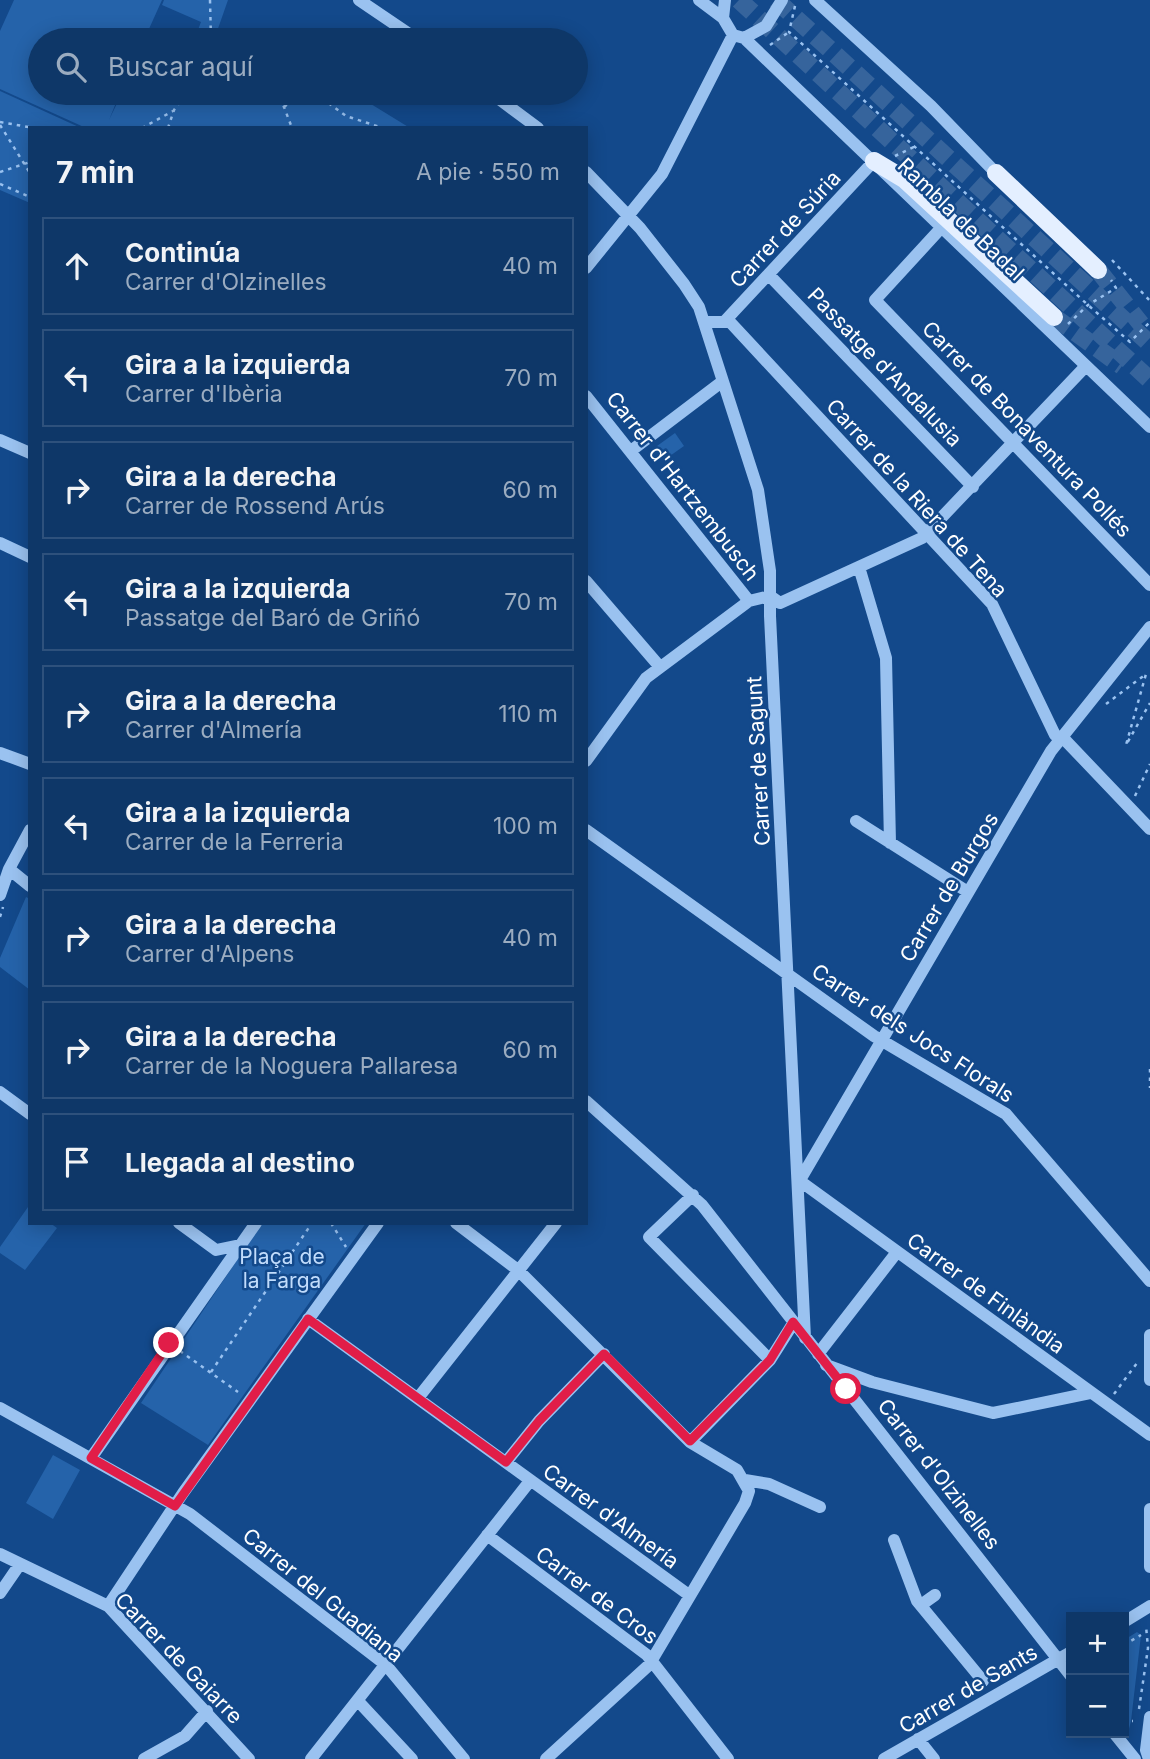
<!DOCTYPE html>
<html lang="es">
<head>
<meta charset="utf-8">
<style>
  :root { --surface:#0e3768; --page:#1c4271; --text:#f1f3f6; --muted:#9bacc0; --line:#2e517c }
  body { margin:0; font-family:Inter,sans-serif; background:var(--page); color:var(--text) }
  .controls { position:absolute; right:21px; bottom:21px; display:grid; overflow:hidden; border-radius:0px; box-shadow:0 4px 18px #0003 }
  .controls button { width:63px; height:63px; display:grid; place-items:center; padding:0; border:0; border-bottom:2px solid var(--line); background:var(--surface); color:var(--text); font:35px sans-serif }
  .stop { position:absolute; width:21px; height:21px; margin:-16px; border:5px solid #e11d48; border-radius:50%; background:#fff }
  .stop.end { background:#e11d48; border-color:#fff; box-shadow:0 2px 7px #0008 }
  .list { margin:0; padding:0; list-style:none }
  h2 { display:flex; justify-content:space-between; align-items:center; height:91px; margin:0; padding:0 28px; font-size:30px }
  h2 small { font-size:23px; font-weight:400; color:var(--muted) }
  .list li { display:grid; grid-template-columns:46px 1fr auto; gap:21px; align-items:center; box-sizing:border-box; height:98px; margin:0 14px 14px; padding:0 14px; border:2px solid var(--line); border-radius:0px }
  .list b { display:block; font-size:26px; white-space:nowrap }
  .list p { margin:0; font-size:23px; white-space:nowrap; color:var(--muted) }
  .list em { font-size:23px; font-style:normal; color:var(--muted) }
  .icon { flex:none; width:38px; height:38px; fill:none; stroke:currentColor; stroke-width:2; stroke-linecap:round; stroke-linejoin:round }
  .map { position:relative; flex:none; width:1150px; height:1759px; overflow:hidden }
  .search { position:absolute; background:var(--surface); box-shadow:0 4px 18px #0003; left:28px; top:28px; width:560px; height:77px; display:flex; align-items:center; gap:18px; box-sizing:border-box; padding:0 24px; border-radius:38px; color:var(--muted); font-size:26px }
  .panel { position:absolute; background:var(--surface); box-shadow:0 4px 18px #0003; left:28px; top:126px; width:560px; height:1099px; border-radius:0px }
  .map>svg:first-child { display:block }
  .green { fill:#2563aa }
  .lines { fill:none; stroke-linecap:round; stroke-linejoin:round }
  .major-tunnel { stroke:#36649c; stroke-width:18; stroke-dasharray:18 9; stroke-linecap:butt }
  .path { stroke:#9ac2f0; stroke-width:2.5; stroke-dasharray:3.5 5; stroke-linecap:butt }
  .minor { stroke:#9ac2f0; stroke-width:12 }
  .major { stroke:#e4efff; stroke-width:18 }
  .route { stroke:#e11d48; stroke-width:9 }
  .labels { text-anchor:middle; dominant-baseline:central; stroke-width:5; stroke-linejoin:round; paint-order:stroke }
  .street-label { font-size:21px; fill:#fff; stroke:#13498b }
  .park-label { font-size:21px; fill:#c1dcfc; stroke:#13498b }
</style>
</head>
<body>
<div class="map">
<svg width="1150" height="1759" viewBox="0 0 1150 1759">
  <rect width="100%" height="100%" fill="#13498b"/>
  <path class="green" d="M14 0H162L144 40H40V93H120L109 120 122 93H153L168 99 171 93H353L410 128H86L0 89V31Z
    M164 0H228L214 40H194L201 22 162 5Z
    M0 91 81 128H30V203L0 190Z
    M675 433 684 446 667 458 657 446Z
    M26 897 30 899V990L0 967V958Z
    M28 1207 30 1223H50L57 1228 25 1270 0 1253V1247Z
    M262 1223H366L208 1445 141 1403Z
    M53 1455 80 1470 53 1519 26 1503Z
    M1137 1632 1141 1635 1131 1721 1129 1729 1124 1730V1640Z"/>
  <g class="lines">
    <path class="major-tunnel" d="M739 0 1150 380
      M776 0 1150 344
      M1098 270 1141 324
      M1054 317 1122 366"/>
    <path class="path" d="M210 0 211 40
      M795 6 789 32 1088 305 1130 342 1150 322
      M270 40 273 34
      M770 45 789 32
      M174 93 181 99
      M272 93 284 107 292 128
      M315 93 346 116 383 128
      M284 107 302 93
      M0 122 34 128
      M0 125 30 173
      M142 128 173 111
      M168 128 174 110 187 93
      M895 156 914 147
      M0 172 30 162
      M0 184 30 197
      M1112 260 1150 301
      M1068 324 1088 305 1116 288 1111 280
      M1106 704 1146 674 1126 745 1150 703
      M1135 796 1150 764
      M0 917 3 907
      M1150 1069V1088
      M331 1223 346 1247
      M180 1351 238 1392
      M211 1372 312 1223
      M1114 1394 1137 1363
      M1124 1645 1141 1635
      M1139 1709 1148 1648 1146 1626
      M1132 1721H1133"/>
    <path class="minor" d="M359 0 418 40
      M699 0 723 18 733 35 744 38 1150 427
      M815 0 931 106 996 173
      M723 18 725 0
      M744 38 766 26 782 0
      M491 93 538 128
      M586 172 640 228 684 284 699 307 758 490 770 571V616L805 1338
      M942 227 875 300 1150 585
      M586 268 662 174 733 35
      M769 275 973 487
      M704 322H730L992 604 1055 735 1066 741 1150 829
      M724 322 874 161
      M586 396 749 601
      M0 440 30 453
      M632 450 719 384
      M0 543 30 557
      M859 567 886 658 890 843
      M586 581 660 667
      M0 753 30 764
      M586 761 646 678 749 601 770 596 780 603 922 538 1085 367
      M856 821 968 892
      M586 830 874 1036 1006 1114 1150 1281
      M9 869 30 886
      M0 895 9 869 30 830
      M0 1092 30 1114
      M586 1101 702 1205 1071 1676
      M800 1180 1051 751 1150 627
      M800 1181 1150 1435
      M693 1195 649 1237 770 1360
      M179 1223 216 1250 240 1245
      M456 1223 518 1270 690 1442 737 1470 749 1491 745 1503 649 1665 546 1759
      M308 1319 689 1595
      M1150 1335V1380
      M818 1354 897 1252
      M826 1365 872 1382 993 1413 1090 1393
      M418 1398 556 1223
      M0 1408 190 1514 386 1665 464 1759
      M690 1442 770 1360 794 1322
      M91 1458 256 1223
      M506 1462 539 1421 604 1354
      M745 1480 769 1484 820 1507
      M1150 1509V1567
      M487 1535 647 1655 728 1759
      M894 1540 917 1601 983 1681
      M0 1554 108 1606 249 1759
      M0 1593 20 1564
      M921 1605 935 1595
      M108 1606 183 1493 378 1223
      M1124 1622 1150 1606
      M358 1701 412 1759
      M1114 1733 1135 1759
      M918 1739 934 1759
      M144 1759 185 1736 207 1711
      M311 1759 530 1481
      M884 1759 1071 1652
      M1149 1759 1146 1750 1150 1717"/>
    <path class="major" d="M874 161 904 179 1054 317
      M996 173 1098 270"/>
  </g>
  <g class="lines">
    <path class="route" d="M169 1343 91 1458 175 1506 308 1319 506 1462 539 1421 604 1354 690 1441 770 1360 793 1322 846 1389"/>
  </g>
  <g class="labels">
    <g class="street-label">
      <text transform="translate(961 219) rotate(44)">Rambla de Badal</text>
      <text transform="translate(785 229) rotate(-47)">Carrer de Súria</text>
      <text transform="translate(885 367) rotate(46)">Passatge d'Andalusia</text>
      <text transform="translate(1027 429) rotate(46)">Carrer de Bonaventura Pollés</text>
      <text transform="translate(683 486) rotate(52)">Carrer d'Hartzembusch</text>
      <text transform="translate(917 498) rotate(48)">Carrer de la Riera de Tena</text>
      <text transform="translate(758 761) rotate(-93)">Carrer de Sagunt</text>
      <text transform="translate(949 887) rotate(-59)">Carrer de Burgos</text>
      <text transform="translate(913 1033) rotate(33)">Carrer dels Jocs Florals</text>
      <text transform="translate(986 1293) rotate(36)">Carrer de Finlàndia</text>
      <text transform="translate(939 1474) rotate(52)">Carrer d'Olzinelles</text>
      <text transform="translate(611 1516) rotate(36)">Carrer d'Almería</text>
      <text transform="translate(323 1595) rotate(39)">Carrer del Guadiana</text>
      <text transform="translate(597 1595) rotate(37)">Carrer de Cros</text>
      <text transform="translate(179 1658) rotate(46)">Carrer de Gaiarre</text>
      <text transform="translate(968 1689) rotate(-30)">Carrer de Sants</text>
    </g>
    <g class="park-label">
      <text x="282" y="1256">Plaça de<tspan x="282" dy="24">la Farga</tspan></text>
    </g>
  </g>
</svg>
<div class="controls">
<button>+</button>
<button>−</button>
</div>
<div class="stop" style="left:846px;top:1389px"></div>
<div class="stop end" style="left:169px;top:1343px"></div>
<div class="search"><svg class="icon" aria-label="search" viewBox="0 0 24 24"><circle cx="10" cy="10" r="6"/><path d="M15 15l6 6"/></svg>Buscar aquí</div>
<section class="panel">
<h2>7 min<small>A pie · 550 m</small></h2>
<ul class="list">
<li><svg class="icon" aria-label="ahead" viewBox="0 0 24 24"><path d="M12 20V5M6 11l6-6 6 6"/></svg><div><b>Continúa</b><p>Carrer d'Olzinelles</p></div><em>40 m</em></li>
<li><svg class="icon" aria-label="left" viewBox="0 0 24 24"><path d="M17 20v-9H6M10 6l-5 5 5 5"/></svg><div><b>Gira a la izquierda</b><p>Carrer d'Ibèria</p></div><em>70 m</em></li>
<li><svg class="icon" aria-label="right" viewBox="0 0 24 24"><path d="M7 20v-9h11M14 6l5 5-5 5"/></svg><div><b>Gira a la derecha</b><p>Carrer de Rossend Arús</p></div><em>60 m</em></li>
<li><svg class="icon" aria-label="left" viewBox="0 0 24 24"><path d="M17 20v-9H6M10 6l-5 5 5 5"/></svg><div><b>Gira a la izquierda</b><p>Passatge del Baró de Griñó</p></div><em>70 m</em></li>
<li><svg class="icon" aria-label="right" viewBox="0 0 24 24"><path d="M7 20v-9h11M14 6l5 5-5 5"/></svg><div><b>Gira a la derecha</b><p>Carrer d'Almería</p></div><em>110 m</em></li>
<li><svg class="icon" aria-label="left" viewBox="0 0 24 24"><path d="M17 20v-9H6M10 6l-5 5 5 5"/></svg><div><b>Gira a la izquierda</b><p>Carrer de la Ferreria</p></div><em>100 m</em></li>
<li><svg class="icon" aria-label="right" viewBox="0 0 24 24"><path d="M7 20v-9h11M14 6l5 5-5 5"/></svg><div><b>Gira a la derecha</b><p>Carrer d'Alpens</p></div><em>40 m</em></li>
<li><svg class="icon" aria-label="right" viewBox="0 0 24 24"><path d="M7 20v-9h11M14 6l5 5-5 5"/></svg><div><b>Gira a la derecha</b><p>Carrer de la Noguera Pallaresa</p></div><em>60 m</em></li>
<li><svg class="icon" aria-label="arrive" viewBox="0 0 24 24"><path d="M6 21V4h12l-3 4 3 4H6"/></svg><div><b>Llegada al destino</b></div></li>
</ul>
</section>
</div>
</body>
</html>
